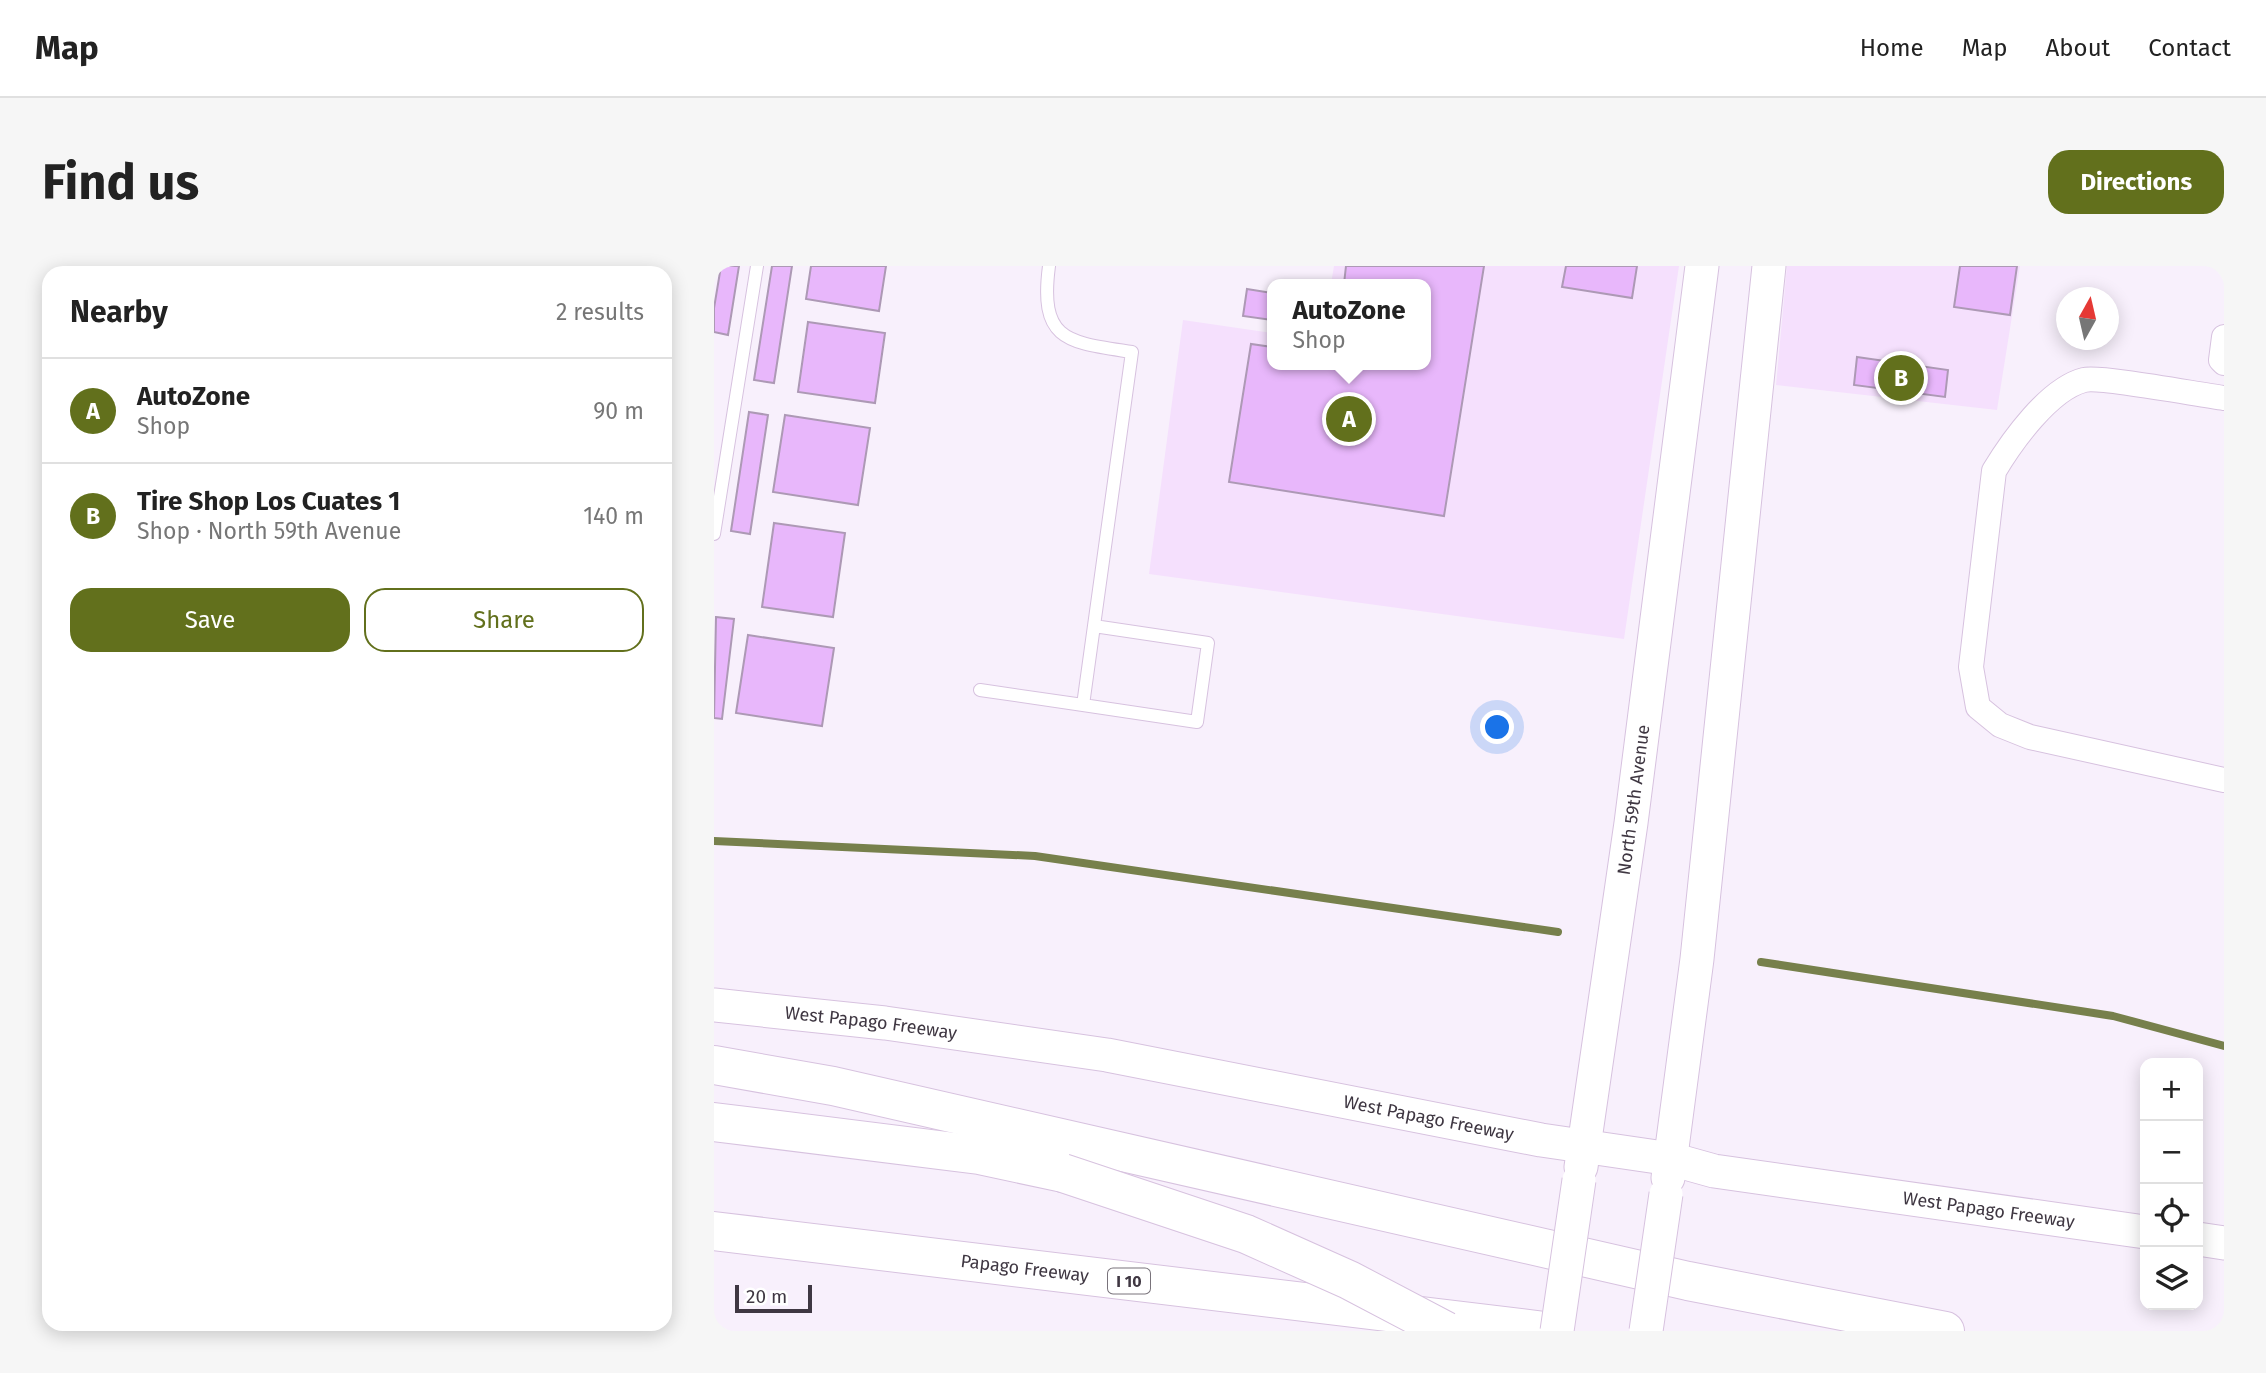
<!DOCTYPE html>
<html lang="en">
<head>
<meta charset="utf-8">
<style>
  :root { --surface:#fff; --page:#f6f6f6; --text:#222; --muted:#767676; --line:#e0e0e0; --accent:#62701c }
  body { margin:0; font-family:"Fira Sans",sans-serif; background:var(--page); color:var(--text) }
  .controls { position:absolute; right:21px; bottom:21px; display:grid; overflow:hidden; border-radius:14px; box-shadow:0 4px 18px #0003 }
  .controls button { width:63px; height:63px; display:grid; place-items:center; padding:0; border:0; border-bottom:2px solid var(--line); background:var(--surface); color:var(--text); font:35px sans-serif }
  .compass { position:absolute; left:1342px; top:21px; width:63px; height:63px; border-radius:50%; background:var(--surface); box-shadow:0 4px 18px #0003; rotate:8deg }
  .scale { position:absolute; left:21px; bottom:18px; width:77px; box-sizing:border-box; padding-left:7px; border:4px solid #3f3742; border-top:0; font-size:19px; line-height:24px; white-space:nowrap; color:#3f3742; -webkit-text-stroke:5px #fff; paint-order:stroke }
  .you { position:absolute; left:784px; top:462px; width:24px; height:24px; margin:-18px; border:5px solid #fff; border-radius:50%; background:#1a73e8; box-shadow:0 0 0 10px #1a73e833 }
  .badge { display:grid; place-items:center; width:46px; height:46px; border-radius:50%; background:var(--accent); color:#fff; font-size:23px; font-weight:700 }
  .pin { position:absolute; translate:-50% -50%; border:4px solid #fff; box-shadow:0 2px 7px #0006 }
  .popup { position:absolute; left:553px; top:13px; width:164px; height:91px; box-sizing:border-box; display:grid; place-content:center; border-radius:14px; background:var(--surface); filter:drop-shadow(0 2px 5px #0005); font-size:23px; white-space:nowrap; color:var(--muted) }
  .popup b { font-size:26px; color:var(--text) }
  .popup::after { content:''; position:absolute; left:50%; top:100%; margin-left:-14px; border:14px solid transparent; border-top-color:var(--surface) }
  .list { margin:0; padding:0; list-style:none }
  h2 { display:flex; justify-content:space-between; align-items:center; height:91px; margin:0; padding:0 28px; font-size:30px }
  h2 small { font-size:23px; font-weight:400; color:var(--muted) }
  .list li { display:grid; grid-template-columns:46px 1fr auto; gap:21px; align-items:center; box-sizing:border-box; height:105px; padding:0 28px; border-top:2px solid var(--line) }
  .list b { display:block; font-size:26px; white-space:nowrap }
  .list p { margin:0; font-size:23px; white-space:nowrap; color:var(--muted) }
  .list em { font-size:23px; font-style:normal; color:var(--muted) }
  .actions { display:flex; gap:14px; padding:21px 28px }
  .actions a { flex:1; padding:16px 0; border:2px solid var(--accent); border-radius:21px; text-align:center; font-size:24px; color:var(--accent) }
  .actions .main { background:var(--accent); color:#fff }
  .icon { flex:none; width:38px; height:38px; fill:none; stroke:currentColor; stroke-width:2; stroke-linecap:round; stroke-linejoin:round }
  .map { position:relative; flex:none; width:1510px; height:1065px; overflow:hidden; border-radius:21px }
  header { display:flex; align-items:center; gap:42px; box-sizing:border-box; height:98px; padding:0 35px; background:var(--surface); border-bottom:2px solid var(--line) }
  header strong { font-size:33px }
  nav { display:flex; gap:38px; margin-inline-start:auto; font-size:24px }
  .intro { display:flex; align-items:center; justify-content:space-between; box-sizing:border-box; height:168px; padding:0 42px }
  h1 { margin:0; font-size:49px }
  .button { padding:18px 32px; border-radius:21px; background:var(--accent); color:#fff; font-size:24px; font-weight:700 }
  main { display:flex; gap:42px; padding:0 42px }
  aside { flex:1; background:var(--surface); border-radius:21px; box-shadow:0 4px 18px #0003 }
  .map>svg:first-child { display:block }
  .built { fill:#f5e0fd }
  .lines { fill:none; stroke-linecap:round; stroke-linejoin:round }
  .stream { stroke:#77804c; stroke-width:8 }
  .building { fill:#e8b7fb; stroke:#ad99b5; stroke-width:2 }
  .service-casing { stroke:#d7c2df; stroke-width:14 }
  .minor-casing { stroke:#d7c2df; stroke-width:26 }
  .secondary-casing { stroke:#d7c2df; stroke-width:35 }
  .motorway-casing { stroke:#d7c2df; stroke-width:40 }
  .service { stroke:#fff; stroke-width:12 }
  .minor { stroke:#fff; stroke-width:24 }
  .secondary { stroke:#fff; stroke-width:33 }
  .motorway { stroke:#fff; stroke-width:38 }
  .secondary-bridge-casing { stroke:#d7c2df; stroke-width:35; stroke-linecap:butt }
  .motorway-bridge-casing { stroke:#d7c2df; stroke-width:40; stroke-linecap:butt }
  .secondary-bridge { stroke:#fff; stroke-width:33 }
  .motorway-bridge { stroke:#fff; stroke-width:38 }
  .labels { text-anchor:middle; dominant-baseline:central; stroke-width:5; stroke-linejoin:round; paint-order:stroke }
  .shield { fill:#fff; stroke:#79737b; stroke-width:2 }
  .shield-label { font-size:16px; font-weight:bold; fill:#3f3742 }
  .street-label { font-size:18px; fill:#3f3742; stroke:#fff }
</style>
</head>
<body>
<header>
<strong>Map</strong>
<nav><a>Home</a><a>Map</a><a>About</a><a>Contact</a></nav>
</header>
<div class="intro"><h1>Find us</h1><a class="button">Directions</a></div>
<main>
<aside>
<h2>Nearby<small>2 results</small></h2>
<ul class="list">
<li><span class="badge">A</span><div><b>AutoZone</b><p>Shop</p></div><em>90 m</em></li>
<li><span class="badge">B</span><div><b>Tire Shop Los Cuates 1</b><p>Shop · North 59th Avenue</p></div><em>140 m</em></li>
</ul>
<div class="actions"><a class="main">Save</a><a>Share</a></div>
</aside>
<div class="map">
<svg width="1510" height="1065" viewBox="0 0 1510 1065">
  <rect width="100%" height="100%" fill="#f8f0fc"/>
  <path class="built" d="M620 0H965L910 373 435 308 469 54 558 67V99H712V18H617Z
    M1073 0H1306L1283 144 1062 119Z"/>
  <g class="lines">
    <path class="stream" d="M0 575 321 590 844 666
      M1047 696 1399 750 1510 780"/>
  </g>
  <path class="building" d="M7 0H25L14 69 0 66V42Z
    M58 0H78L60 117 40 114Z
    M97 0H172L165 45 92 33Z
    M632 0H770L730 250 515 216 537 78 558 81V99H712V18H630Z
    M852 0H923L918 32 848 21Z
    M1246 0H1303L1296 49 1240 41Z
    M533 23 558 27V54L529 50Z
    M94 56 171 67 161 137 84 126Z
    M1143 91 1234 104 1231 131 1140 119Z
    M35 146 54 149 36 268 17 265Z
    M71 149 156 162 144 239 59 226Z
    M60 257 131 267 119 351 48 341Z
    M2 351 20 353 8 453 0 452Z
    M34 369 120 382 108 460 22 447Z"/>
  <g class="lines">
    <g class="service-casing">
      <path id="service" d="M0 268 43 0
        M266 424 369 439 418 86C354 76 325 76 335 0
        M369 439 483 456 494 377 380 360"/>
    </g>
    <g class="minor-casing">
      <path id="minor" d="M1510 71 1507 94 1510 97
        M1510 132C1486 129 1386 110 1370 114 1335 123 1298 175 1280 205L1257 401 1264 441 1286 459 1316 471 1510 514"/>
    </g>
    <g class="secondary-casing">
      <g id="secondary">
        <path id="s1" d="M0 739 171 757 393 789 827 874 957 893 1000 905 1431 966"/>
        <path id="s2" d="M867 901 917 557 988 0"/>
        <path d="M954 912 983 693 1055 0"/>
        <path d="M1484 973 1510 977"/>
      </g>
    </g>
    <g class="motorway-casing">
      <g id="motorway">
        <path d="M0 799 119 820 974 1015 1231 1065"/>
        <path d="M0 856 265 889 349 907"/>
        <path id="s3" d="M0 965 831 1065"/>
      </g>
    </g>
    <use href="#service" class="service"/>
    <use href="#minor" class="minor"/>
    <use href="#secondary" class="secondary"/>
    <use href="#motorway" class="motorway"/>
    <g class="secondary-bridge-casing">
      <path id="secondary-bridge" d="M843 1065 865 914
        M932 1065 952 928"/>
    </g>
    <g class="motorway-bridge-casing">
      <path id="motorway-bridge" d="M349 907 532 968 635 1014 732 1065"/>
    </g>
    <use href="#secondary-bridge" class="secondary-bridge"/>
    <use href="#motorway-bridge" class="motorway-bridge"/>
  </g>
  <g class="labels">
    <rect class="shield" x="394" y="1002.5" width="42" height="25" rx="5"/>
    <g class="shield-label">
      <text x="415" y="1015">I 10</text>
    </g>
    <g class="street-label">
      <text stroke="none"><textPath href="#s2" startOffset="371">North 59th Avenue</textPath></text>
      <text stroke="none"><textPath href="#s1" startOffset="158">West Papago Freeway</textPath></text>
      <text stroke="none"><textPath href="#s1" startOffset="724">West Papago Freeway</textPath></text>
      <text stroke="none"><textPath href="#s1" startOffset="1292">West Papago Freeway</textPath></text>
      <text stroke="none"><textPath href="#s3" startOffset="313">Papago Freeway</textPath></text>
    </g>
  </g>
</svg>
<div class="controls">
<button>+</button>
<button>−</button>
<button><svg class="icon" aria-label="locate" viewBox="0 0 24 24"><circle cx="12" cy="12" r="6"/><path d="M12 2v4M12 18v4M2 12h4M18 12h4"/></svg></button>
<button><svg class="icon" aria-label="layers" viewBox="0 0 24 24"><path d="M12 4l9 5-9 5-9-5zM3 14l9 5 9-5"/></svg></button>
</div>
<svg class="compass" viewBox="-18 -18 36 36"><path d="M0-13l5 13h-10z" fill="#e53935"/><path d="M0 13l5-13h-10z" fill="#767676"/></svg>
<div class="scale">20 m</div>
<div class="you"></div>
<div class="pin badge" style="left:635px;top:153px">A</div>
<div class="popup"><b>AutoZone</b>Shop</div>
<div class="pin badge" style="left:1187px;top:112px">B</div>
</div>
</main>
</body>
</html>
